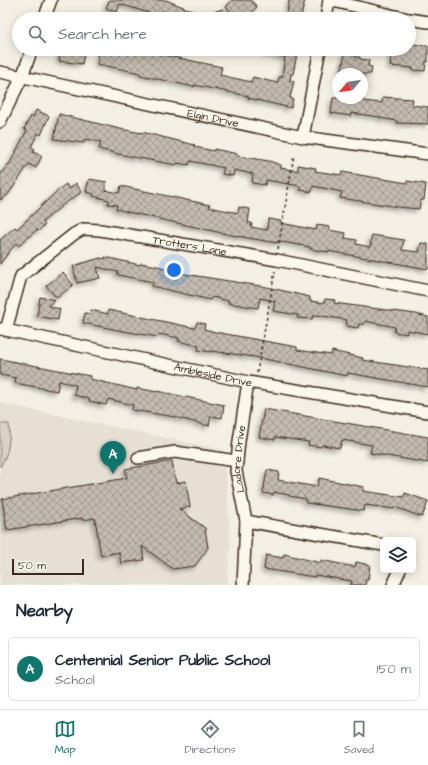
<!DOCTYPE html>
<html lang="en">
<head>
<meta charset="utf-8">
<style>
  :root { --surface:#fff; --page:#f6f6f7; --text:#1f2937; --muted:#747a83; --line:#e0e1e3; --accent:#0f766e }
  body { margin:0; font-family:"Architects Daughter",sans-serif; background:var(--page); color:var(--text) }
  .controls { position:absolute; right:12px; bottom:12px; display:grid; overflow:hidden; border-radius:6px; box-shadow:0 2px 10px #0003 }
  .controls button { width:36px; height:36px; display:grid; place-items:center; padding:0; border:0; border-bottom:1px solid var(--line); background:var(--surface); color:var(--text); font:20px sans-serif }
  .compass { position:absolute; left:332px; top:68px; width:36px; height:36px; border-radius:50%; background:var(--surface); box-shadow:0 2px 10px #0003; rotate:241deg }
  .scale { position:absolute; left:12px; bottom:10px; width:72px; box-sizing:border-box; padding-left:4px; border:2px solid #3b2a1e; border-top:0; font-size:11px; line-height:14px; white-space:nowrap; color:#3b2a1e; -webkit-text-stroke:3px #fbf7ec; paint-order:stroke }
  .you { position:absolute; left:174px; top:270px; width:14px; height:14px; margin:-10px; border:3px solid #fff; border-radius:50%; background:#1a73e8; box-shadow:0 0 0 6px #1a73e833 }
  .badge { display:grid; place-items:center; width:26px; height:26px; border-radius:50%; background:var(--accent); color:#fff; font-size:13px; font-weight:700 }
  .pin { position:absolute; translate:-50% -33px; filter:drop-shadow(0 1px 2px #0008) }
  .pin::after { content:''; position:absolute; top:21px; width:14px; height:12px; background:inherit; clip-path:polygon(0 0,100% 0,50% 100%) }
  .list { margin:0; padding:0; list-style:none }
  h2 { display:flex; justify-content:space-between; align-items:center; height:52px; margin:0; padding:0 16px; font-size:17px }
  h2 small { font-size:13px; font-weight:400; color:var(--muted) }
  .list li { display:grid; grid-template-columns:26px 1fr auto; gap:12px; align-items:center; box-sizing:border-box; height:64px; margin:0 8px 8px; padding:0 8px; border:1px solid var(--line); border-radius:6px }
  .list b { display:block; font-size:15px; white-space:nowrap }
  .list p { margin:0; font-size:13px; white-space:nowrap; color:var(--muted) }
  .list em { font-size:13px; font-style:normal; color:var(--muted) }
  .icon { flex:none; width:22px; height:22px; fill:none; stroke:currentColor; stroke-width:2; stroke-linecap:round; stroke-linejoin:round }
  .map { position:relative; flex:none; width:428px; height:585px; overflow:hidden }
  .search { position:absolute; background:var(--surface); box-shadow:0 2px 10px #0003; left:12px; right:12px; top:12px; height:44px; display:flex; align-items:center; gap:10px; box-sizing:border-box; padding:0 14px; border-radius:22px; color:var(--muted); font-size:15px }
  .sheet { height:124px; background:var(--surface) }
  nav { display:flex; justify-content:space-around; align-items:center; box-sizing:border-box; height:56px; border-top:1px solid var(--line); background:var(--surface); font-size:11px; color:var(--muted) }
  nav a { display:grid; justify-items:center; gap:2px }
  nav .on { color:var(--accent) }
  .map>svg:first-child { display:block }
  .built { fill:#e5dfd4 }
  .garden { fill:#d8d1c6; stroke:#8a7e72 }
  .building { fill:url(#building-cross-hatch); stroke:#3b2a1e; filter:url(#shadow) }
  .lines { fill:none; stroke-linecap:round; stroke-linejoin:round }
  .minor-casing { stroke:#3b2a1e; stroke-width:14 }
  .path { stroke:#3b2a1e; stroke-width:1.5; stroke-dasharray:3 3; stroke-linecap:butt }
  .minor { stroke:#fbf7ec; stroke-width:11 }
  .labels { text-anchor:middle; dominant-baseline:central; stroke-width:4; stroke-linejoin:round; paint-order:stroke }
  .street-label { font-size:11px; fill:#3b2a1e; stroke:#fbf7ec }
</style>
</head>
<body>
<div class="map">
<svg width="428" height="585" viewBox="0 0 428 585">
  <defs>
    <pattern id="building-cross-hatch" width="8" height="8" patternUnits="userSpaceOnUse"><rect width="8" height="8" fill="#c3bbb0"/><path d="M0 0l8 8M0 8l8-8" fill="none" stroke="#a0988f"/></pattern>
    <filter id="shadow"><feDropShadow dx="-3" dy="3" stdDeviation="2" flood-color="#0004"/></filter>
  </defs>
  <rect width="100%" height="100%" fill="#f3efe4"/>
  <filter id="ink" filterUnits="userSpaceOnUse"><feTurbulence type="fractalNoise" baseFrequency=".025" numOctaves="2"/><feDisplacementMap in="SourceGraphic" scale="8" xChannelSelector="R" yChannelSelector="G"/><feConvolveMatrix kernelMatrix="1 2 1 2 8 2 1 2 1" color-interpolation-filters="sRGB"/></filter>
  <g filter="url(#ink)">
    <path class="built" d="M0 403 223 450 228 498 230 548 227 585H0Z"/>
    <path class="garden" d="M0 424H9C10 440 9 453 0 467Z"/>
    <path class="building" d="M109 0H166L203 15 223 9 226 19H178L179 17 162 11 160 19H147L149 13 120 4 117 12 106 8Z
      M232 0H251L257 7 246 19H239L226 7Z
      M289 0H305L301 17 287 14Z
      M412 44 428 46V62L426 61 425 71 412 70 413 68 390 66 392 49H411Z
      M61 49 85 50 82 64 59 61Z
      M100 49 128 51V49H135L222 67 220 75 251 82 253 77 277 83 279 77H282L285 57 265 53 266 49H298L293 74H291L290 81H294L290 98 293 99 291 108 248 98V96L194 85V87L140 75V73L97 64Z
      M346 49H357L355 57H360V59L369 60 368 66 372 67 371 74H341Z
      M383 97 413 99 412 105 428 107V124L397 123V121L380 118V117L351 113V116L331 113 333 98H364L363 101 382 103Z
      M36 110 49 116 41 135 38 133 31 147 35 149 33 152 42 156 36 168 29 164 8 195 0 200V175L8 164 9 165 27 130 24 129 31 116 33 117Z
      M59 114 120 129 142 133V132L195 145V147L214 151V149L238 154V156L269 161 281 165V168L298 171V165L316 168 315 171 341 175 342 172 407 183V181L426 184 424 200H421L419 209 398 207 340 198 342 192 313 186 312 192 300 190V186L266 180 265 185 252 183 253 174 234 170 233 176 222 174 224 168 210 165 190 161 189 165 177 163 176 165 118 154 99 149 101 142 85 139 84 143 54 139Z
      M89 179 107 182 105 190 119 193 121 186 210 205 209 207 238 213 239 207 250 209 248 223H252L251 227 267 230 268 219 281 221V223L316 230 317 225 330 227 329 230 346 233 345 238 357 240 356 244 370 247 372 235 404 240 402 250 419 252 421 243 428 244V269L328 251V252L310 249V247L277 241V243L231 235 132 213 116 209 117 205 108 204 109 200 93 196 94 194 86 192Z
      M76 183 82 192 64 204 43 222 45 225 38 231 37 230 19 246 16 243 0 264V240L15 227 17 229 58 190 66 184 69 189Z
      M105 257 140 265 141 263 157 266 169 269V271L191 275 267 287 310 297V301L324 303 325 299 335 300 334 303 349 305 416 314 428 317V334L407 330V334L394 332 395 327 365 321V324H359L358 328 346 326 347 320 317 315 316 316H313L312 319 297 318 298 315 273 311 275 301 260 298 258 308 228 303 229 301 212 297 210 300 152 286 153 282 118 275V272L97 267 100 278 77 283 73 266 100 258 105 259Z
      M63 272 73 285 57 298 46 286Z
      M40 297 55 300 48 306 60 309 58 320 37 316Z
      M91 310 108 314V310L195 328 197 322 205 324 204 329 215 332 297 347V350L331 355 332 351 363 358 362 360 428 370V387L348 373 347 376 255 357 211 351V352L198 350 199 346 178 341 179 338 159 334 158 337 123 331 83 323 85 313 90 314Z
      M0 359 90 376V379L137 390V388L157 392V391L224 405 222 418 211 416 209 426 175 417 132 410 133 405 108 399 106 405 89 401 90 399 74 395 76 385 59 381 57 391 15 383 16 378 0 375Z
      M264 409 428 437V463L370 453 372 445 342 440 340 448 322 445 321 447 308 445 309 442 275 437V440L259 437Z
      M172 461 176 483 186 481 190 507 179 509 205 528 208 548 195 566 173 569 142 546 144 560 121 563 119 552 101 556 95 518 82 520V518L7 530 2 499 127 478 125 469Z
      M267 470 279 472 278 480 317 487 319 478 364 487 363 491 383 494 404 497 405 493 428 501V502L422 517 395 507 394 509 365 505 364 511 306 503V499L289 496V495L274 492 273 495 263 493Z
      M284 554 321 563V560L355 567 356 562 370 565 368 580H366L365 585H351L352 581 315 575V577L264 569 266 555 283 558Z"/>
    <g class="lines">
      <g class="minor-casing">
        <g id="minor">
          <path d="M329 0 408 19"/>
          <path d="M44 19 51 0"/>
          <path d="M326 19 329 0"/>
          <path d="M409 19 428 22"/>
          <path id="s1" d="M0 72 303 137 428 154"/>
          <path d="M0 122 22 77 32 49"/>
          <path d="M303 137 320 49"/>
          <path id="s2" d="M1 329 248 382 428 412"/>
          <path id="s3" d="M6 330 21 276 74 234 83 229 100 230 277 260 428 291"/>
          <path d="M138 458 175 452 237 461"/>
          <path d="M246 521 383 545"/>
          <path id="s4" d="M243 585 246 521 236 471 239 441 248 382"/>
          <path d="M393 585 400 570"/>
        </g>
      </g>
      <path class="path" d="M278 249 294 155
        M257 373 275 271"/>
      <use href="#minor" class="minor"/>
    </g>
  </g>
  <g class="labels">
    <g class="street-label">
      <text stroke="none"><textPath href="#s1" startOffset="218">Elgin Drive</textPath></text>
      <text stroke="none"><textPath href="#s3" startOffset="242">Trotters Lane</textPath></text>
      <text stroke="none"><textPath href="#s2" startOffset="217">Ambleside Drive</textPath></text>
      <text stroke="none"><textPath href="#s4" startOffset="127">Ladore Drive</textPath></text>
    </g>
  </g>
</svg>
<div class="controls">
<button><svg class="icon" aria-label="layers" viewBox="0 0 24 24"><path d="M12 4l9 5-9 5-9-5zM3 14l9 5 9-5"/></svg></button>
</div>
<svg class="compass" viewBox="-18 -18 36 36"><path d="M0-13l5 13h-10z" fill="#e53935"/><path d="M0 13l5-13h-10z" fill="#747a83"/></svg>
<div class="scale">50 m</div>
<div class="you"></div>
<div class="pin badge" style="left:113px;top:474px">A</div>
<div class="search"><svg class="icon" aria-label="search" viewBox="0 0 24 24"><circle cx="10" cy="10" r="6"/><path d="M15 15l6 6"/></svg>Search here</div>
</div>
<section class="sheet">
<h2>Nearby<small></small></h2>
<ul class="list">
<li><span class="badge">A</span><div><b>Centennial Senior Public School</b><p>School</p></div><em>150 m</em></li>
</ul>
</section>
<nav>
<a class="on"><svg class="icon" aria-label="map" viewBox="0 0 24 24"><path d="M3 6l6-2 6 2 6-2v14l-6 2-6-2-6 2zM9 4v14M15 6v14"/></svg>Map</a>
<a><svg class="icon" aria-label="directions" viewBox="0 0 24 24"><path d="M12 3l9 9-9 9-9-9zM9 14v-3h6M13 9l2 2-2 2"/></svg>Directions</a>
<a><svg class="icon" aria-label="saved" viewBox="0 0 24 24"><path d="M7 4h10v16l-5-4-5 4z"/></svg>Saved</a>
</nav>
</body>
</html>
